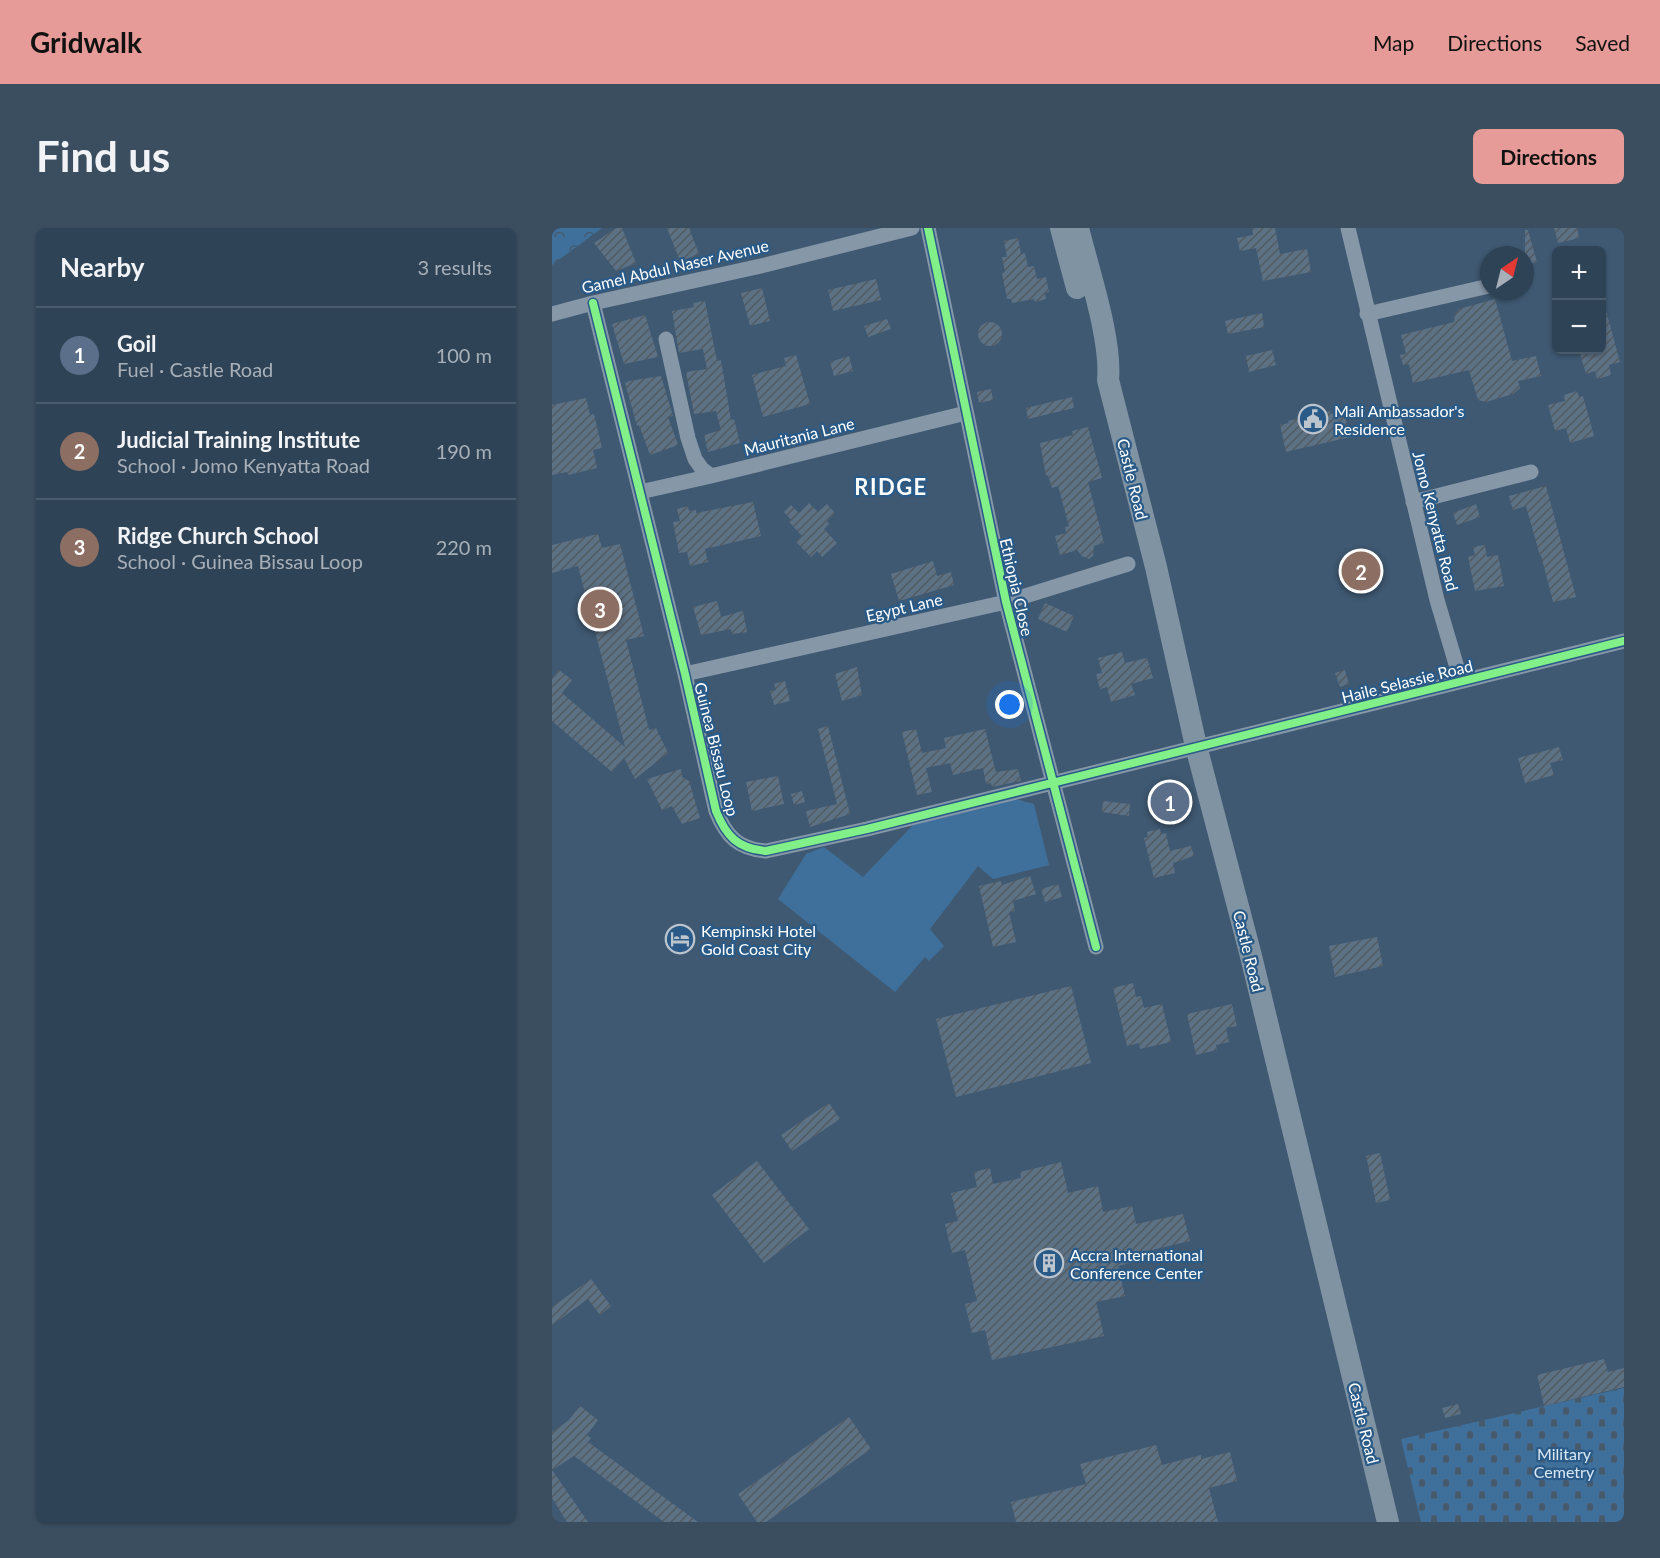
<!DOCTYPE html>
<html lang="en">
<head>
<meta charset="utf-8">
<style>
  :root { --surface:#2f4356; --page:#3b4e60; --text:#f1f3f6; --muted:#a7b0b9; --line:#4a5c6c; --accent:#e69b98 }
  body { margin:0; font-family:Lato,sans-serif; background:var(--page); color:var(--text) }
  .controls { position:absolute; right:18px; top:18px; display:grid; overflow:hidden; border-radius:9px; box-shadow:0 2px 4px #0004 }
  .controls button { width:54px; height:54px; display:grid; place-items:center; padding:0; border:0; border-bottom:2px solid var(--line); background:var(--surface); color:var(--text); font:30px sans-serif }
  .compass { position:absolute; left:928px; top:18px; width:54px; height:54px; border-radius:50%; background:var(--surface); box-shadow:0 2px 4px #0004; rotate:35deg }
  .you { position:absolute; left:458px; top:477px; width:21px; height:21px; margin:-15px; border:4px solid #fff; border-radius:50%; background:#1a73e8; box-shadow:0 0 0 9px #1a73e833 }
  .badge { display:grid; place-items:center; width:39px; height:39px; border-radius:50%; background:var(--accent); color:#fff; font-size:20px; font-weight:700 }
  .pin { position:absolute; translate:-50% -50%; border:3px solid #fff; box-shadow:0 2px 6px #0006 }
  .list { margin:0; padding:0; list-style:none }
  h2 { display:flex; justify-content:space-between; align-items:center; height:78px; margin:0; padding:0 24px; font-size:26px }
  h2 small { font-size:20px; font-weight:400; color:var(--muted) }
  .list li { display:grid; grid-template-columns:39px 1fr auto; gap:18px; align-items:center; box-sizing:border-box; height:96px; padding:0 24px; border-top:2px solid var(--line) }
  .list b { display:block; font-size:22px; white-space:nowrap }
  .list p { margin:0; font-size:20px; white-space:nowrap; color:var(--muted) }
  .list em { font-size:20px; font-style:normal; color:var(--muted) }
  .map { position:relative; flex:none; width:1072px; height:1294px; overflow:hidden; border-radius:9px }
  header { display:flex; align-items:center; gap:36px; box-sizing:border-box; height:84px; padding:0 30px; background:var(--accent); color:#111 }
  header strong { font-size:28px }
  nav { display:flex; gap:33px; margin-inline-start:auto; font-size:21px }
  .intro { display:flex; align-items:center; justify-content:space-between; box-sizing:border-box; height:144px; padding:0 36px }
  h1 { margin:0; font-size:42px }
  .button { padding:15px 27px; border-radius:9px; background:var(--accent); color:#111; font-size:21px; font-weight:700 }
  main { display:flex; gap:36px; padding:0 36px }
  aside { flex:1; background:var(--surface); border-radius:9px; box-shadow:0 2px 4px #0004 }
  .map>svg:first-child { display:block }
  .forest { fill:url(#forest-crowns) }
  .cemetery { fill:url(#cemetery-stones) }
  .pitch { fill:#3f709c }
  .building { fill:url(#building-hatch) }
  .lines { fill:none; stroke-linecap:round; stroke-linejoin:round }
  .street { stroke:#8697a8; stroke-width:15 }
  .secondary { stroke:#8093a3; stroke-width:22 }
  .cycleway-casing { stroke:#2a5a87; stroke-width:11 }
  .cycleway { stroke:#82f089; stroke-width:8 }
  .labels { text-anchor:middle; dominant-baseline:central; stroke-width:4.5; stroke-linejoin:round; paint-order:stroke }
  .street-label { font-size:16px; fill:#fff; stroke:#2a5a87 }
  .poi-label { font-size:16px; fill:#fff; stroke:#2a5a87; text-anchor:start }
  .park-label { font-size:16px; fill:#d9e9f6; stroke:#2a5a87 }
  .district-label { font-size:22px; font-weight:bold; letter-spacing:1.5px; fill:#fff; stroke:#2a5a87 }
</style>
</head>
<body>
<header>
<strong>Gridwalk</strong>
<nav><a>Map</a><a>Directions</a><a>Saved</a></nav>
</header>
<div class="intro"><h1>Find us</h1><a class="button">Directions</a></div>
<main>
<aside>
<h2>Nearby<small>3 results</small></h2>
<ul class="list">
<li><span class="badge" style="background:#5c6f8a">1</span><div><b>Goil</b><p>Fuel · Castle Road</p></div><em>100 m</em></li>
<li><span class="badge" style="background:#8d6e63">2</span><div><b>Judicial Training Institute</b><p>School · Jomo Kenyatta Road</p></div><em>190 m</em></li>
<li><span class="badge" style="background:#8d6e63">3</span><div><b>Ridge Church School</b><p>School · Guinea Bissau Loop</p></div><em>220 m</em></li>
</ul>
</aside>
<div class="map">
<svg width="1072" height="1294" viewBox="0 0 1072 1294">
  <defs>
    <pattern id="forest-crowns" width="20" height="18" patternUnits="userSpaceOnUse" patternTransform="scale(1.5)"><rect width="20" height="18" fill="#3f709c"/><path d="M2 6a3 3 0 1 1 6 0M12 15a3 3 0 1 1 6 0" fill="none" stroke="#475a6c"/></pattern>
    <pattern id="cemetery-stones" width="16" height="16" patternUnits="userSpaceOnUse" patternTransform="scale(1.5)"><rect width="16" height="16" fill="#3f709c"/><path d="M2 7V4a2 2 0 0 1 4 0v3zM10 15v-3a2 2 0 0 1 4 0v3z" fill="#475a6c"/></pattern>
    <pattern id="building-hatch" width="6" height="6" patternUnits="userSpaceOnUse" patternTransform="scale(1.5)"><rect width="6" height="6" fill="#5c7184"/><path d="M-1 1l2-2M0 6l6-6M5 7l2-2" fill="none" stroke="#525b62"/></pattern>
  </defs>
  <rect width="100%" height="100%" fill="#3f5972"/>
  <path class="forest" d="M0 0H50L0 37Z"/>
  <path class="cemetery" d="M1072 1160V1294H869L849 1211Z"/>
  <path class="pitch" d="M464 571 482 576 497 637 441 651 426 638 378 701 392 718 377 733 373 729 343 764 226 671 254 626 272 619 311 649 361 597Z"/>
  <path class="building" d="M64 0H70L84 35 64 43 42 15Z
    M115 0H137L147 26 128 33Z
    M700 0H723L728 26 755 21 759 44 711 53 704 20 688 23 685 10 701 7Z
    M1002 0H1025L1027 10 1006 15Z
    M973 2H976L985 34 973 37Z
    M466 10 469 26 473 25 476 39 482 38 485 51 494 49 497 64 493 65 494 71 483 74 482 71 460 75 459 71H455L450 45 453 44 450 29H455L452 13Z
    M324 51 329 72 281 83 276 62Z
    M210 60 218 93 198 98 189 65Z
    M943 71 960 133 984 128 989 148 966 153 968 160 961 166 934 174 926 172 917 142 861 155 857 136 851 137 848 127 854 126 849 107 902 94 903 87 907 81Z
    M153 73 165 133 169 132 179 192 182 191 188 215 156 224 152 207 169 202 164 183 142 186 134 144 155 141 151 121 127 125 120 83 142 79 141 75Z
    M1050 79H1053L1068 134 1057 137 1059 147 1045 151 1043 143 1034 146 1027 122H1050Z
    M710 85 712 99 676 106 673 93Z
    M93 87 106 129 72 136 60 96Z
    M335 91 339 101 316 109 312 98Z
    M426 106a12 12 0 1 1 24 0a12 12 0 1 1-24 0Z
    M720 122 724 137 697 144 694 128Z
    M244 127 258 176 211 189 200 147 234 138 232 130Z
    M297 128 301 143 282 148 278 134Z
    M109 148 121 188 116 189 126 217 98 227 87 197 85 198 73 155 77 153Z
    M439 161 441 172 427 175 425 164Z
    M1025 163 1027 169 1031 168 1042 208 1018 215 1014 200 1003 203 996 177 1013 173 1012 167Z
    M520 169 522 180 476 191 474 180Z
    M34 170 38 187 42 186 50 220 41 222 45 240 16 247 15 244 0 247V177Z
    M779 183V186L792 184 798 209 734 224 728 197 737 195 736 193Z
    M536 199 550 250 536 254 552 315 542 318 541 328 537 331 530 328 525 322 508 327 503 308 514 305 513 299 517 298 506 258 500 260 496 247 494 248 488 215 521 207 520 203Z
    M994 258 1024 369 1001 374 989 327 988 328 974 278 961 282 957 268Z
    M201 274 209 308 153 321 156 334 138 338 135 324 127 325 121 294 128 293 125 281 136 278 137 283 144 282V285Z
    M257 275 266 284 275 276 283 285 275 293 277 296 272 301 285 315 270 329 265 323 259 329 244 314 250 308 237 294 239 292 232 284 239 277 247 285Z
    M924 276 928 289 905 297 901 285Z
    M46 306 50 320 68 316 92 408 74 412 97 502 104 500 116 525 83 551 72 530 60 544 0 493V451L7 442 20 452 10 465 73 519 26 338 0 345V317Z
    M933 317 935 329 946 327 952 358 923 363 916 329 923 327 921 319Z
    M381 333 385 348 399 344 402 357 347 373 339 346Z
    M165 373 169 389 191 383 195 404 180 406 179 401 149 407 141 379Z
    M493 375 522 388 515 404 486 391Z
    M570 424 573 435 595 430 601 450 579 456 583 467 559 474 555 459 548 461 544 446 550 445 546 430Z
    M305 439 310 467 290 473 283 446Z
    M793 442 797 456 788 459 783 445Z
    M233 453 238 473 222 477 218 463 224 462 222 456Z
    M276 498 298 586 258 599 254 583 285 576 266 501Z
    M364 501 370 525 394 520 392 510 433 501 444 544 466 541 469 553 440 559 439 555 434 556 431 540 401 547 398 535 374 540 380 564 365 567 350 504Z
    M1007 519 1011 532 998 535 1002 547 973 555 966 530Z
    M129 541 130 549 137 553 148 590 130 596 120 578 110 582 95 551Z
    M226 548 232 576 200 583 194 554Z
    M250 563 253 574 242 577 239 566Z
    M551 573 578 576 577 588 550 584Z
    M608 601 609 606 614 605 618 623 639 618 642 628 621 635 623 645 602 650 592 610 596 609 595 604Z
    M478 648 484 666 461 673 463 683 457 684 464 714 441 719 427 658 449 653 450 657Z
    M506 656 510 669 493 674 489 661Z
    M825 709 831 738 783 749 777 718Z
    M581 755 584 769 589 768 592 780 610 776 619 814 588 821 587 815 575 818 561 760Z
    M519 758 539 835 404 869 384 791Z
    M680 776 685 798 674 800 677 814 664 817 665 822 644 827 635 786Z
    M277 875 288 891 240 923 229 907Z
    M828 925 838 972 824 975 814 928Z
    M205 933 257 1001 212 1035 160 967Z
    M509 934 516 965 546 958 551 984 580 978 584 996 631 986 638 1013 591 1024 592 1032 566 1038 573 1068 544 1074 552 1108 440 1132 433 1102 420 1105 413 1076 425 1073 413 1022 400 1025 393 996 406 993 399 965 425 959 422 944 438 940 441 956 469 950 468 944Z
    M39 1051 59 1078 48 1087 36 1071 0 1097V1079Z
    M1052 1131 1056 1144 1072 1140V1159L992 1178 985 1147Z
    M906 1176 909 1186 893 1190 890 1180Z
    M28 1178 46 1192 35 1207 39 1210 36 1214 146 1294H112L22 1228 0 1242 36 1294H15L0 1270V1204L16 1193Z
    M297 1189 319 1221 214 1294H205L186 1266Z
    M604 1217 610 1237 649 1227V1231L678 1224 685 1253 657 1260 666 1294H464L459 1274 534 1256 528 1236Z"/>
  <g class="lines">
    <path class="street" d="M376 0 454 374 544 719
      M796 0 885 372 909 453
      M41 75 133 446 164 583C174 608 186 621 214 623L315 601 1072 413
      M0 86 41 75 213 37 360 0
      M815 86 937 58
      M114 111 136 210 143 231 150 241 159 248
      M88 264 159 248 414 185
      M861 274 979 244
      M133 446 454 374 576 336"/>
    <path class="secondary" d="M509 0 525 60
      M526 0C536 41 560 112 556 152L604 339 644 518 699 728 836 1294"/>
    <g class="cycleway-casing">
      <path id="cycleway" d="M376 0 454 374 544 719
        M41 75 133 446 164 583C174 608 186 621 214 623L315 601 1072 413"/>
    </g>
    <use href="#cycleway" class="cycleway"/>
  </g>
  <defs>
    <g id="civic-ring" transform="scale(1.5)"><circle r="9.5" fill="#2a5a87" stroke="#bcc5ce" stroke-width="1.5"/><path d="M-.6-6.5H3V-4.5H.6V-3L4-1V1h2V6H-6V1h2V-1L-.6-3ZM-1.2 2.5V6h2.4V2.5Z" fill="#bcc5ce"/></g>
    <g id="hotel-ring" transform="scale(1.5)"><circle r="9.5" fill="#2a5a87" stroke="#bcc5ce" stroke-width="1.5"/><path d="M-6-4.5h1.5V1H6V5H4.5V3h-9V5H-6ZM-4 0a1.8 1.8 0 1 1 3.6 0ZM.5 0V-2.5h3Q6-2.5 6 0Z" fill="#bcc5ce"/></g>
    <g id="building-ring" transform="scale(1.5)"><circle r="9.5" fill="#2a5a87" stroke="#bcc5ce" stroke-width="1.5"/><path d="M-4-6H4V6H1V3H-1V6H-4ZM-2.5-4.3h1.7v1.8h-1.7ZM.8-4.3h1.7v1.8H.8ZM-2.5-1h1.7V.8h-1.7ZM.8-1h1.7V.8H.8Z" fill="#bcc5ce"/></g>
  </defs>
  <g fill-rule="evenodd">
    <use href="#civic-ring" x="761" y="191"/>
    <use href="#hotel-ring" x="128" y="711"/>
    <use href="#building-ring" x="497" y="1035"/>
  </g>
  <g class="labels">
    <g class="street-label">
      <text transform="translate(123 38) rotate(-13)">Gamel Abdul Naser Avenue</text>
      <text transform="translate(247 208) rotate(-14)">Mauritania Lane</text>
      <text transform="translate(581 251) rotate(76)">Castle Road</text>
      <text transform="translate(884 293) rotate(76)">Jomo Kenyatta Road</text>
      <text transform="translate(465 359) rotate(77)">Ethiopia Close</text>
      <text transform="translate(352 379) rotate(-13)">Egypt Lane</text>
      <text transform="translate(855 453) rotate(-14)">Haile Selassie Road</text>
      <text transform="translate(165 521) rotate(76)">Guinea Bissau Loop</text>
      <text transform="translate(697 723) rotate(76)">Castle Road</text>
      <text transform="translate(812 1195) rotate(76)">Castle Road</text>
    </g>
    <g class="poi-label">
      <text x="782" y="182">Mali Ambassador's<tspan x="782" dy="18">Residence</tspan></text>
      <text x="149" y="702">Kempinski Hotel<tspan x="149" dy="18">Gold Coast City</tspan></text>
      <text x="518" y="1026">Accra International<tspan x="518" dy="18">Conference Center</tspan></text>
    </g>
    <g class="park-label">
      <text x="1012" y="1225">Military<tspan x="1012" dy="18">Cemetry</tspan></text>
    </g>
    <g class="district-label">
      <text x="339" y="258">RIDGE</text>
    </g>
  </g>
</svg>
<div class="controls">
<button>+</button>
<button>−</button>
</div>
<svg class="compass" viewBox="-18 -18 36 36"><path d="M0-13l5 13h-10z" fill="#e53935"/><path d="M0 13l5-13h-10z" fill="#a7b0b9"/></svg>
<div class="you"></div>
<div class="pin badge" style="left:618px;top:574px;background:#5c6f8a">1</div>
<div class="pin badge" style="left:809px;top:343px;background:#8d6e63">2</div>
<div class="pin badge" style="left:48px;top:381px;background:#8d6e63">3</div>
</div>
</main>
</body>
</html>
